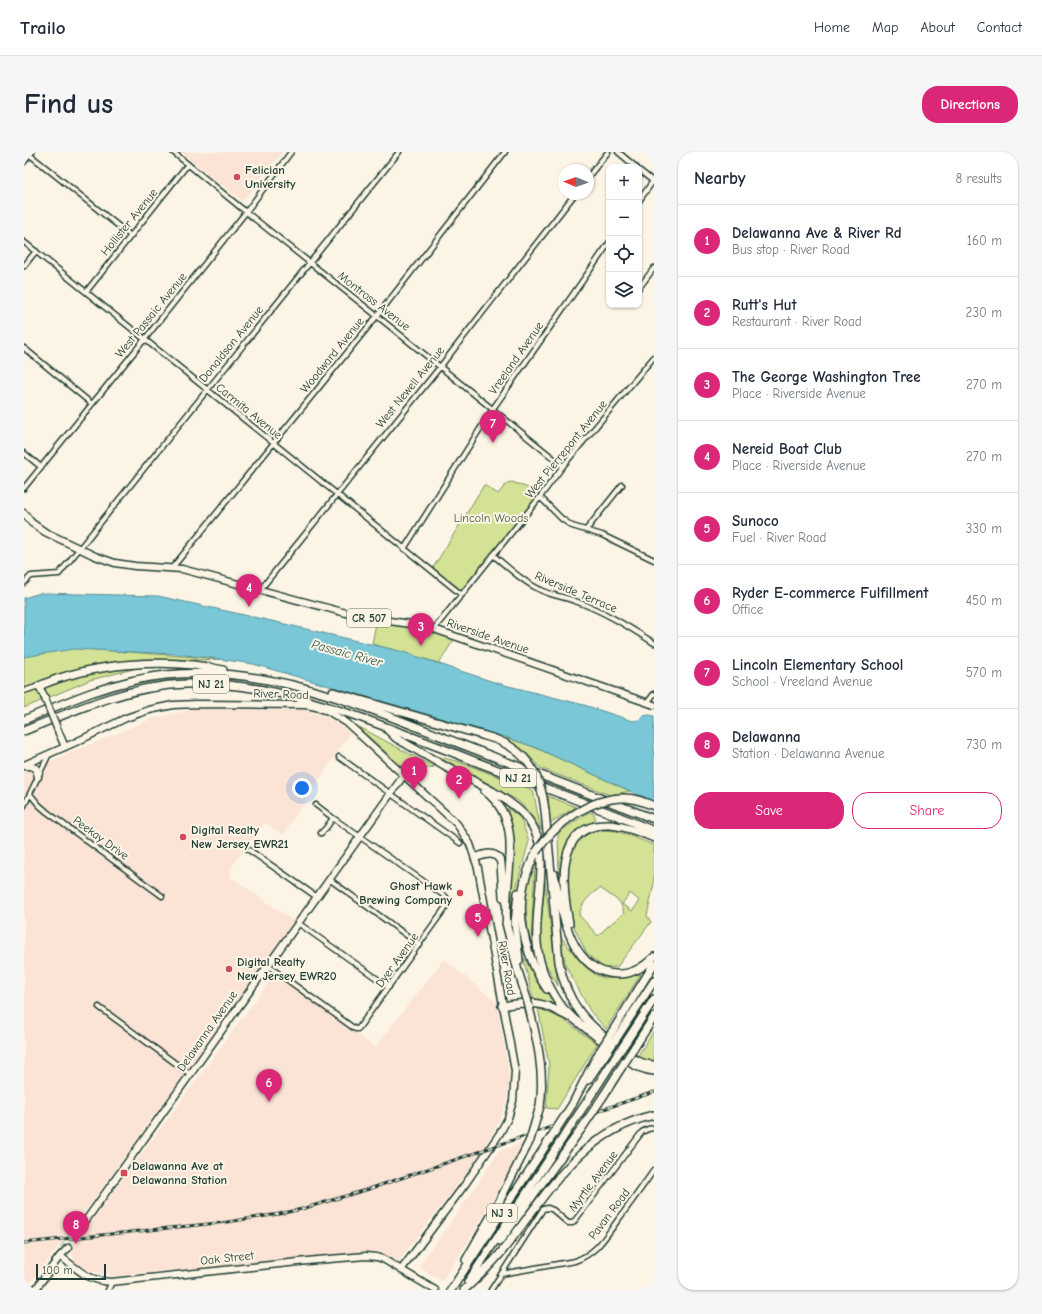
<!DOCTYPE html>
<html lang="en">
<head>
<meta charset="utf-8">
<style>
  :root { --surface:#fff; --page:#f6f6f7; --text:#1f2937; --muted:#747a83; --line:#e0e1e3; --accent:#db2777 }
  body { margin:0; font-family:"Comic Neue",sans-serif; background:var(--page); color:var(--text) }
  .controls { position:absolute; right:12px; top:12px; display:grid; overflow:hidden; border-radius:8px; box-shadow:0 1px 3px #0004 }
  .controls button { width:36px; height:36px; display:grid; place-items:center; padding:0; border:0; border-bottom:1px solid var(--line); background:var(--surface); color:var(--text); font:20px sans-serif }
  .compass { position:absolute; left:534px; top:12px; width:36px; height:36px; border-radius:50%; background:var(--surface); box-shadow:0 1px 3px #0004; rotate:272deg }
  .scale { position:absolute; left:12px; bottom:10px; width:70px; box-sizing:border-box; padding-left:4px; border:2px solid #1f3d34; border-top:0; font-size:11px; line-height:14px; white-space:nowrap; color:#1f3d34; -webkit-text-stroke:3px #fcf5e5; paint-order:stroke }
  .you { position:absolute; left:278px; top:636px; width:14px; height:14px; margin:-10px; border:3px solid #fff; border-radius:50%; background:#1a73e8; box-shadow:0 0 0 6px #1a73e833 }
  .badge { display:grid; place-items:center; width:26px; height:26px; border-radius:50%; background:var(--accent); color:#fff; font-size:13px; font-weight:700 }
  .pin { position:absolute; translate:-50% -33px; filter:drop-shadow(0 1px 2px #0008) }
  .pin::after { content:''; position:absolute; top:21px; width:14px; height:12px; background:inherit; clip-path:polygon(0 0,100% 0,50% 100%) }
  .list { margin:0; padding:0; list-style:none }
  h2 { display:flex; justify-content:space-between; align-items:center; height:52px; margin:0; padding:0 16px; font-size:17px }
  h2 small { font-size:13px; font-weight:400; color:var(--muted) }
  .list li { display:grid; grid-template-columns:26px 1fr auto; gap:12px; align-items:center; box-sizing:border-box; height:72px; padding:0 16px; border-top:1px solid var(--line) }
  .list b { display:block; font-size:15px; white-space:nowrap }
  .list p { margin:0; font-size:13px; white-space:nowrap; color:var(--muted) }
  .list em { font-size:13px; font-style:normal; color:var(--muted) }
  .actions { display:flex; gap:8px; padding:12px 16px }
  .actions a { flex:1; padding:9px 0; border:1px solid var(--accent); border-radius:16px; text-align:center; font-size:14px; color:var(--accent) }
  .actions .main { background:var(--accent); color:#fff }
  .icon { flex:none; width:22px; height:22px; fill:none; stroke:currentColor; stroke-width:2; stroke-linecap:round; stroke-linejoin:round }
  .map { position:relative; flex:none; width:630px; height:1138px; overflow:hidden; border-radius:16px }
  header { display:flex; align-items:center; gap:24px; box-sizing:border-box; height:56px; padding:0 20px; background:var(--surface); border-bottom:1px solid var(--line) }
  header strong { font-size:19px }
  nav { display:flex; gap:22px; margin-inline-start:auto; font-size:14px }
  .intro { display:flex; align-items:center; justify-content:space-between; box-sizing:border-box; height:96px; padding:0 24px }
  h1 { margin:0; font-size:28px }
  .button { padding:10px 18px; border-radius:16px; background:var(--accent); color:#fff; font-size:14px; font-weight:700 }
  main { display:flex; gap:24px; padding:0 24px }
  aside { flex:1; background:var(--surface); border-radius:16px; box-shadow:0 1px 3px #0004 }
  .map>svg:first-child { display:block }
  .built { fill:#fbe4d6 }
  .green { fill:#d4e295; stroke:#7a9064; fill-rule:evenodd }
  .water { fill:#7ac7d8; stroke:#569096 }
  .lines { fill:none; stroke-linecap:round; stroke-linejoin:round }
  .secondary-tunnel { stroke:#d0d0c2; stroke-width:6; stroke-dasharray:6 3; stroke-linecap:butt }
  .street-casing { stroke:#1f3d34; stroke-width:7 }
  .secondary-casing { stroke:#1f3d34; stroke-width:9 }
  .primary-casing { stroke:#1f3d34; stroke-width:9 }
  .highway-casing { stroke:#1f3d34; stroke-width:10 }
  .street { stroke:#fcf5e5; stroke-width:4 }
  .secondary { stroke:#fcf5e5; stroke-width:6 }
  .primary { stroke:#fcf5e5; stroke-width:6 }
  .highway { stroke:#fcf5e5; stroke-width:7 }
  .rail-casing { stroke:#1f3d34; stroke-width:3 }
  .rail { stroke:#fcf5e5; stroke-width:1.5; stroke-dasharray:4.5; stroke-linecap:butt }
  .secondary-bridge-casing { stroke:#1f3d34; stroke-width:9; stroke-linecap:butt }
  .highway-bridge-casing { stroke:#1f3d34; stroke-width:10; stroke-linecap:butt }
  .secondary-bridge { stroke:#fcf5e5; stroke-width:6 }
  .highway-bridge { stroke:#fcf5e5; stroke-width:7 }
  .poi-dot { fill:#d1495b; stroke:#fcf5e5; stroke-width:1.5 }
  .labels { text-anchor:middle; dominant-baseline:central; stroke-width:4; stroke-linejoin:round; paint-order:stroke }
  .shield { fill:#fcf5e5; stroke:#617469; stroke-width:1 }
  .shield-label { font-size:11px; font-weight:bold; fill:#1f3d34 }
  .poi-label { font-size:12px; font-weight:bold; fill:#1f3d34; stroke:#fcf5e5; text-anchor:start }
  .street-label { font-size:12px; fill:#1f3d34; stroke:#fcf5e5 }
  .park-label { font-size:12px; fill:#435e47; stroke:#fcf5e5 }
  .water-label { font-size:13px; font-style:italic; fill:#315955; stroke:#fcf5e5 }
</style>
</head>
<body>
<header>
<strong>Trailo</strong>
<nav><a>Home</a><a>Map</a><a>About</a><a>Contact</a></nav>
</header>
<div class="intro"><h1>Find us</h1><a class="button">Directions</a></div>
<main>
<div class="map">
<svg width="630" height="1138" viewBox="0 0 630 1138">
  <rect width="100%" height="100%" fill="#fcf5e5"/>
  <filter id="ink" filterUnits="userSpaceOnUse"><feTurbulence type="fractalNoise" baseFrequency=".025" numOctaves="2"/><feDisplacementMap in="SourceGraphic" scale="8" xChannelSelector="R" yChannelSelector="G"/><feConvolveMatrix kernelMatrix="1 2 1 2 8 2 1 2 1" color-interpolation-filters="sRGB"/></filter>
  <g filter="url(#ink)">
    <path class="built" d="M156 0H259L219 49H218Z
      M170 557 281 558 296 562 305 566 318 574 326 581 259 683 241 671 207 715V725L270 769 49 1077 0 1138V620L127 567Z
      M420 807 473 851 486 927 482 951 473 973 451 1010 374 1110 354 1099 88 1124 65 1119 51 1110 46 1098 251 822 351 895Z
      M501 990 448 1084 418 1129 396 1116V1112L451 1036 475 999Z"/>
    <path class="green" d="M488 330 518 341 514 347 437 438 409 416 460 333 474 342 483 331Z
      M352 471 393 476 431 486 415 511 348 492Z
      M50 496 199 507 141 509 66 528 0 556V504Z
      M330 572 410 615 384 620Z
      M481 585 510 595 606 639 586 643 516 616 502 600Z
      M412 604 436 610 509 638 517 678 506 661 493 648Z
      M524 644 552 655 526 671Z
      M483 656 496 665 505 689 486 759 490 685Z
      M565 660 569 661 572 667C567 672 560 675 554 679 541 689 538 705 535 721L534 681Z
      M575 678 593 679 630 693V731L623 764 627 770 593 815 580 816 563 802 550 775 544 743 543 720 547 701 551 693 557 686 566 681ZM576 736 596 750 600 761 583 775 574 784 555 763C558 750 565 744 576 736ZM606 741 616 749 608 759 598 752Z
      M511 713 507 792C502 772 496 730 511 713Z
      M521 729 534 834 519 807 516 781Z
      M535 782C546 796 563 824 582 826 591 827 607 823 617 822L582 877 566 859 542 814Z
      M499 805 530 852 509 846Z
      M514 856 539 867 573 892 533 957 522 956 525 913Z
      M630 879V909L628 910 613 905Z"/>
    <path class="water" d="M16 441 134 444 252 470 376 499 473 531 560 553 609 569 615 568C620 563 623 562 630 564V650L510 595 481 585 229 512 188 506 151 502 49 497 0 505V446Z"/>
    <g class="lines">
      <path class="secondary-tunnel" d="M38 1096 52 1077
        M44 1096 58 1077"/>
      <g class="street-casing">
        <path id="street" d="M149 0 222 60 353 164 539 314
          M594 0 612 15
          M6 3 107 84
          M0 10 8 0
          M615 18 630 30
          M564 25 584 0
          M615 49 629 29
          M0 90 438 443
          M0 114 12 99
          M615 136 630 116
          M62 140 164 12
          M0 196 68 252
          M0 301 17 315
          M0 336 120 188 222 60 267 0
          M516 345 538 367 548 374 578 383 630 408
          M562 378 598 333
          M380 397 468 258 585 91
          M469 403C485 416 500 431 519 439 530 444 541 445 551 449 580 459 605 475 630 491
          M148 416 353 164 481 0
          M0 431 7 424 35 422 375 0
          M236 438 416 215 551 42
          M410 477 516 345 539 314 630 205
          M0 539 15 534
          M623 551 630 542
          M315 605 436 691
          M6 642 15 653 23 660 138 744
          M0 654 25 602
          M297 681 302 676 309 666
          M225 698 293 745
          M305 727 396 793
          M274 771 365 835
          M243 813 331 877H334L424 752V749L422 745 309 666 292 653
          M75 855 166 922
          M477 1122 551 1109C575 1100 582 1083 597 1064 608 1049 619 1034 630 1018
          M84 1138 88 1130
          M467 1138 519 1057 524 1056 529 1058 544 1071H549L618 980 624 977 630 976"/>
      </g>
      <g class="secondary-casing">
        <path id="secondary" d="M15 534 20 544
          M35 581 41 595
          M0 613 52 590 102 566 125 558 149 553 173 552 282 553 292 555 304 559 323 571 433 672 446 692 454 716 491 919 489 949 484 966 476 981 442 1031 377 1118
          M0 614H6L12 616 14 625
          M52 1077 60 1071 380 623
          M36 1104C53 1117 64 1129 87 1130L293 1108 342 1104 353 1105 359 1107 411 1138
          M11 1138 36 1104 44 1096"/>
      </g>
      <g class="primary-casing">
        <path id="primary" d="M0 361 8 371 21 380 71 404 91 411 111 414 158 417 337 465 394 473 410 477 630 553"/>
      </g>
      <g class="highway-casing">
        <path id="highway" d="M15 534C67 511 144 505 199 518
          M309 540 461 584
          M0 568C46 548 92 528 142 523 245 512 342 555 434 591 500 617 565 642 630 667
          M362 576 372 586 427 618
          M0 579C53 557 104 534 162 532 224 529 280 546 338 566 375 580 413 594 450 609 510 632 571 654 630 679
          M424 615C439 623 453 631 468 639 495 655 516 671 517 706 518 734 511 763 513 791 515 815 525 837 539 856
          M461 639C505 673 477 729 483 775
          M521 659 523 680
          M523 677 535 810C543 853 562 871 595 896 606 904 616 913 630 913
          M510 704C505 715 501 725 499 737 493 770 504 810 523 837
          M451 706C461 702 473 698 477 711L479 745
          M530 722C537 757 546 820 592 822 607 823 619 816 630 805
          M494 741 491 771 495 808
          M482 771 494 819 503 847
          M545 771C538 735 530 670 586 673 601 674 616 680 630 686
          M536 853 550 867 577 888
          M478 854C494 851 510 849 525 855 532 858 538 862 545 865
          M505 855C513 888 521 920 516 954
          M588 880 630 812
          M594 884 630 829
          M602 890 630 847
          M610 896 630 865
          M602 908C611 914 619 918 630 919
          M564 928 581 903
          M580 943 597 916
          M564 948 589 909
          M548 953 565 919 576 899
          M476 1089 558 976
          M442 1108 475 1050 506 988
          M444 1130 542 981
          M427 1138 526 987
          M440 1138C452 1127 464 1116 475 1103 520 1048 553 980 630 963"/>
      </g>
      <use href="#street" class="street"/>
      <use href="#secondary" class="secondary"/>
      <use href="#primary" class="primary"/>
      <use href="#highway" class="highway"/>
      <g class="rail-casing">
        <path id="rail" d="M0 1091 203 1070 255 1062 278 1057 345 1037 630 940"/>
      </g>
      <use href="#rail" class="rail"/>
      <g class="secondary-bridge-casing">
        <path id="secondary-bridge" d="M20 544 35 581"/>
      </g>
      <g class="highway-bridge-casing">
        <path id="highway-bridge" d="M461 584C500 594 517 620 521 659
          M512 700C531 672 565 646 600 646 611 646 620 650 630 654
          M503 847 505 855
          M576 899 588 880
          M581 903 594 884
          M589 909 602 890
          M597 916 610 896
          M558 976 580 943
          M542 981 564 948
          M526 987 548 953
          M506 988 516 954"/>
      </g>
      <use href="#secondary-bridge" class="secondary-bridge"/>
      <use href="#highway-bridge" class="highway-bridge"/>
    </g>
  </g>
  <g class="poi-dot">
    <circle cx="213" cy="25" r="4"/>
    <circle cx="159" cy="685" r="4"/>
    <circle cx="436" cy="741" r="4"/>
    <circle cx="205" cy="817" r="4"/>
    <rect x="96" y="1017" width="8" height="8" rx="2"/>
  </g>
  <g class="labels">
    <g class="shield">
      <rect x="323" y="457" width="44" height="18" rx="3"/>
      <rect x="169" y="523" width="36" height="18" rx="3"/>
      <rect x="476" y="617" width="36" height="18" rx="3"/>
      <rect x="463" y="1052" width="30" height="18" rx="3"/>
    </g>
    <g class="shield-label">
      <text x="345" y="466">CR 507</text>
      <text x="187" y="532">NJ 21</text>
      <text x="494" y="626">NJ 21</text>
      <text x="478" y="1061">NJ 3</text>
    </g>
    <g class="poi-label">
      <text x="221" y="18">Felician<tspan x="221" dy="14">University</tspan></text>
      <text x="167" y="678">Digital Realty<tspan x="167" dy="14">New Jersey EWR21</tspan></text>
      <text x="428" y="734" text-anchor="end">Ghost Hawk<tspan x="428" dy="14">Brewing Company</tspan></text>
      <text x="213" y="810">Digital Realty<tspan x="213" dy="14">New Jersey EWR20</tspan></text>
      <text x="108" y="1014">Delawanna Ave at<tspan x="108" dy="14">Delawanna Station</tspan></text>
    </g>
    <g class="street-label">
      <text transform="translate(105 70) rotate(-51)">Hollister Avenue</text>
      <text transform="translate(350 149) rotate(38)">Montross Avenue</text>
      <text transform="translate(127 163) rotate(-51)">West Passaic Avenue</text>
      <text transform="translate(207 192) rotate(-51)">Donaldson Avenue</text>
      <text transform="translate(308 203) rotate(-51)">Woodward Avenue</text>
      <text transform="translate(492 206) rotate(-55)">Vreeland Avenue</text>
      <text transform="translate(386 235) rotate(-51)">West Newell Avenue</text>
      <text transform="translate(225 259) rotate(39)">Carmita Avenue</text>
      <text transform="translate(542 297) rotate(-51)">West Pierrepont Avenue</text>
      <text transform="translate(552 440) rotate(23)">Riverside Terrace</text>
      <text transform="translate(464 484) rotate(19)">Riverside Avenue</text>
      <text transform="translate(257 542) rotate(2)">River Road</text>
      <text transform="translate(77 686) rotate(36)">Peekay Drive</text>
      <text transform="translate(373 808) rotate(-54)">Dyer Avenue</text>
      <text transform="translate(483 816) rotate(80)">River Road</text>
      <text transform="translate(183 879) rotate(-55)">Delawanna Avenue</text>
      <text transform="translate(569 1029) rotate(-53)">Myrtle Avenue</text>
      <text transform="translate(585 1062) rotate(-53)">Pavan Road</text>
      <text transform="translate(203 1106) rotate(-6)">Oak Street</text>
    </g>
    <g class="park-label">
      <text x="467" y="366">Lincoln Woods</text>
    </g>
    <g class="water-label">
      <text transform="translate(323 501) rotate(15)">Passaic River</text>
    </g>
  </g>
</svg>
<div class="controls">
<button>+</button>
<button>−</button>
<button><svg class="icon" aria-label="locate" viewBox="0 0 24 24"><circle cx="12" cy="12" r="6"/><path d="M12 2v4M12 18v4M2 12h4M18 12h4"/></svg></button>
<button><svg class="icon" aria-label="layers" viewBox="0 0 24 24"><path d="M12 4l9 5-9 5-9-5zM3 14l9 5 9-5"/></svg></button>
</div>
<svg class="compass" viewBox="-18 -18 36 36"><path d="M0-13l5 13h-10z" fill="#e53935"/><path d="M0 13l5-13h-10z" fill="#747a83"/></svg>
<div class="scale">100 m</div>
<div class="you"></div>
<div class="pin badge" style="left:390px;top:638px">1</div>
<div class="pin badge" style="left:435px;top:647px">2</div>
<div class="pin badge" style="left:397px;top:494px">3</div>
<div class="pin badge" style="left:225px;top:455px">4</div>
<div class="pin badge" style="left:454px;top:785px">5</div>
<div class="pin badge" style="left:245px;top:950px">6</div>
<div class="pin badge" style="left:469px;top:291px">7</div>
<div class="pin badge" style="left:52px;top:1092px">8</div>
</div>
<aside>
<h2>Nearby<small>8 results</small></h2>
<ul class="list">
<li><span class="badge">1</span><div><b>Delawanna Ave &amp; River Rd</b><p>Bus stop · River Road</p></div><em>160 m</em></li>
<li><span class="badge">2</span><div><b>Rutt's Hut</b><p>Restaurant · River Road</p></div><em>230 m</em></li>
<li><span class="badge">3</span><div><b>The George Washington Tree</b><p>Place · Riverside Avenue</p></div><em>270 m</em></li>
<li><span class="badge">4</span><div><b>Nereid Boat Club</b><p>Place · Riverside Avenue</p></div><em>270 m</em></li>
<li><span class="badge">5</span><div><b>Sunoco</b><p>Fuel · River Road</p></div><em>330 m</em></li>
<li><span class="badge">6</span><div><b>Ryder E-commerce Fulfillment</b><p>Office</p></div><em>450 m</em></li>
<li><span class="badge">7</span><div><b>Lincoln Elementary School</b><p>School · Vreeland Avenue</p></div><em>570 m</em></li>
<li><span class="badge">8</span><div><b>Delawanna</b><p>Station · Delawanna Avenue</p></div><em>730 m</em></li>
</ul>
<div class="actions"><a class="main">Save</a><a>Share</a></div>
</aside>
</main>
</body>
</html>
